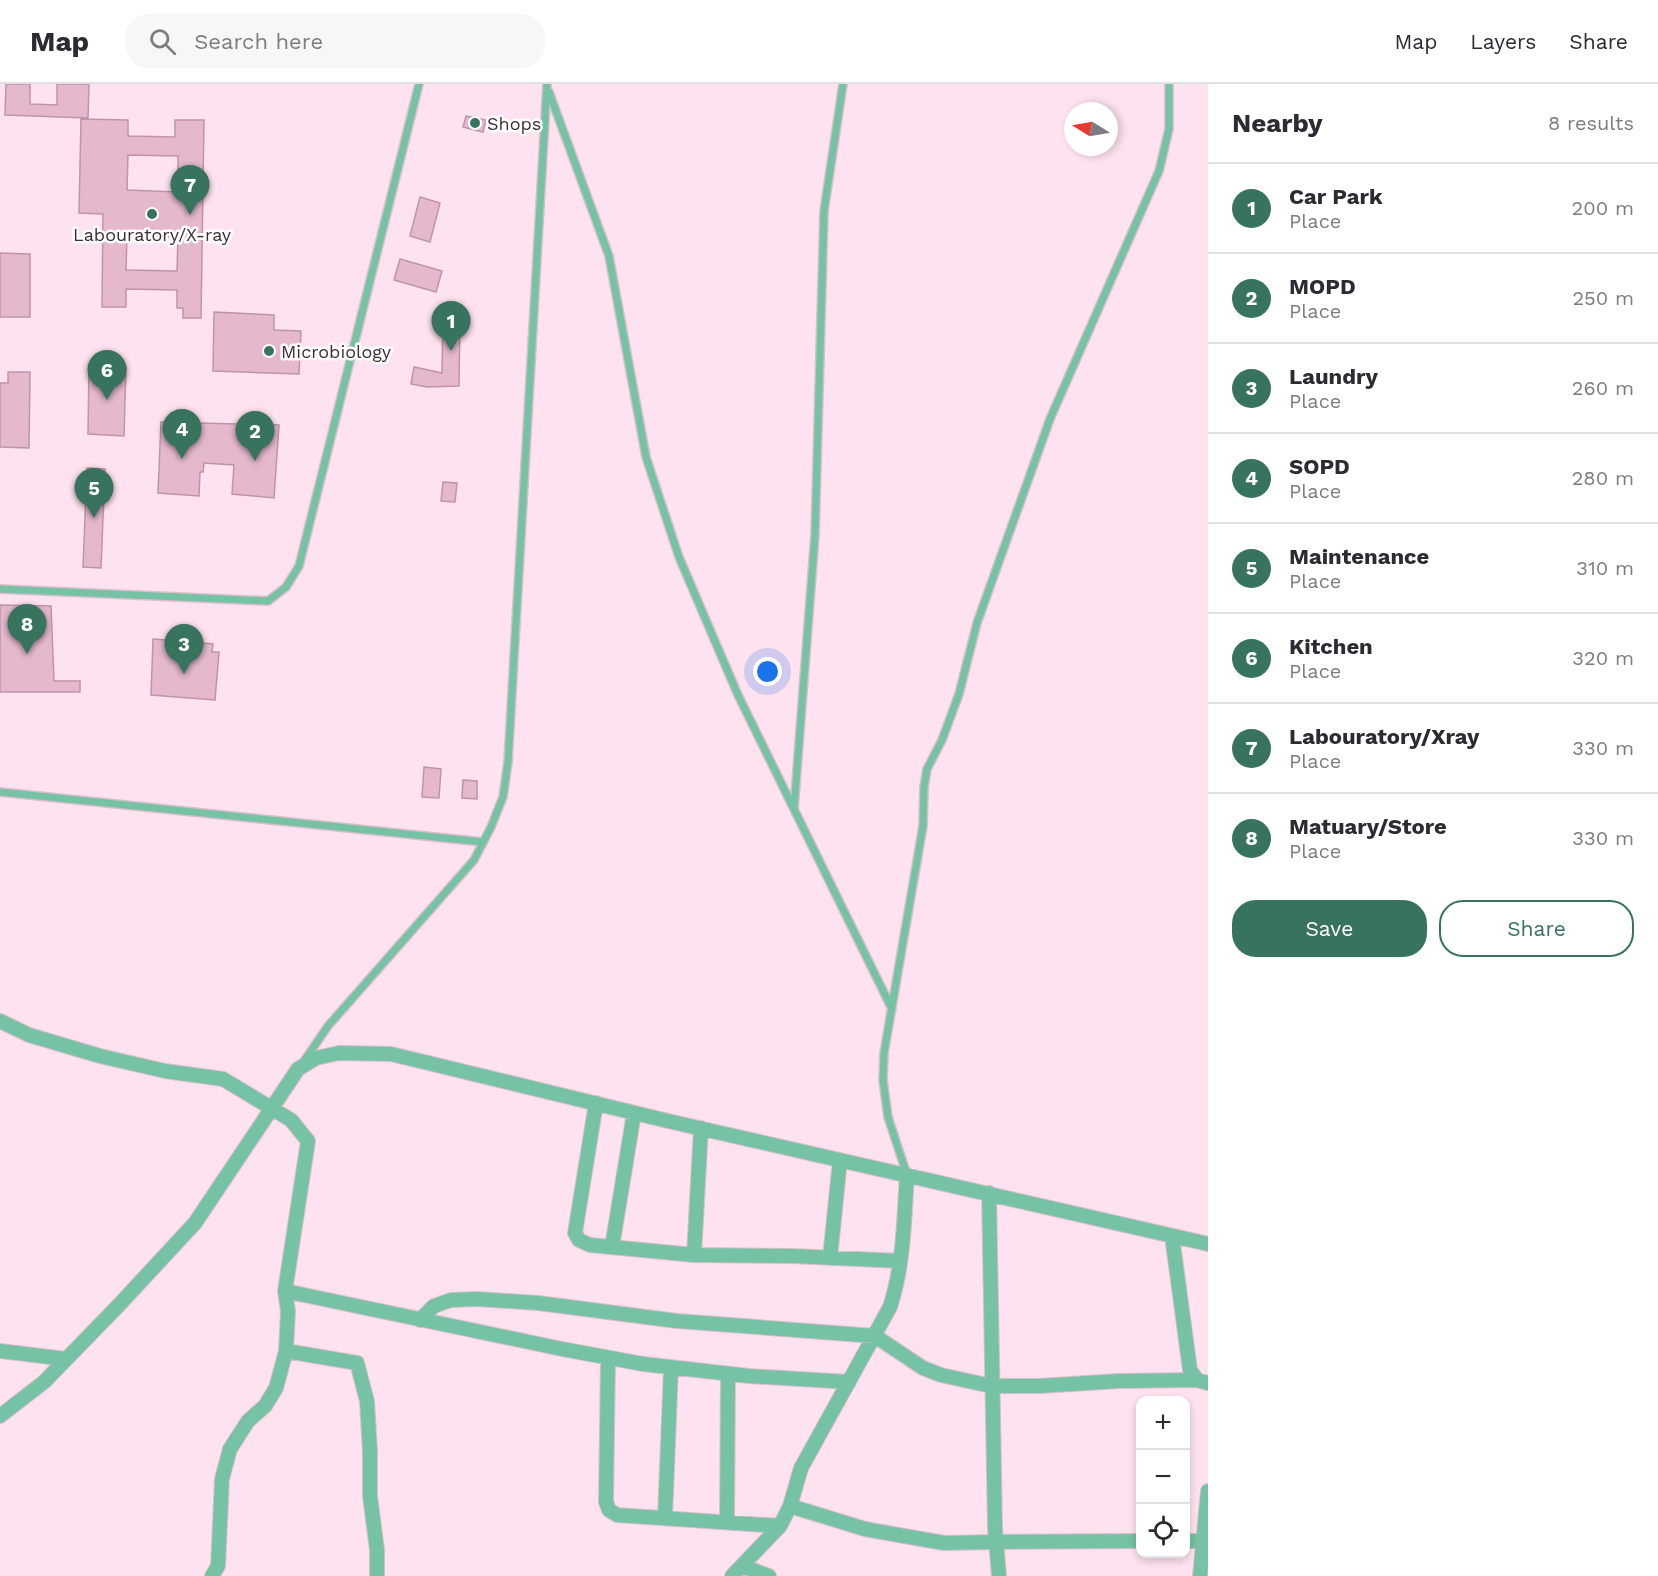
<!DOCTYPE html>
<html lang="en">
<head>
<meta charset="utf-8">
<style>
  :root { --surface:#fff; --page:#f7f7f7; --text:#2b2b33; --muted:#7c7c81; --line:#e1e1e2; --accent:#38735e }
  body { margin:0; font-family:"Work Sans",sans-serif; background:var(--page); color:var(--text) }
  .controls { position:absolute; right:18px; bottom:18px; display:grid; overflow:hidden; border-radius:12px; box-shadow:0 3px 9px #0003 }
  .controls button { width:54px; height:54px; display:grid; place-items:center; padding:0; border:0; border-bottom:2px solid var(--line); background:var(--surface); color:var(--text); font:30px sans-serif }
  .compass { position:absolute; left:1064px; top:18px; width:54px; height:54px; border-radius:50%; background:var(--surface); box-shadow:0 3px 9px #0003; rotate:281deg }
  .you { position:absolute; left:768px; top:588px; width:21px; height:21px; margin:-15px; border:4px solid #fff; border-radius:50%; background:#1a73e8; box-shadow:0 0 0 9px #1a73e833 }
  .badge { display:grid; place-items:center; width:39px; height:39px; border-radius:50%; background:var(--accent); color:#fff; font-size:20px; font-weight:700 }
  .pin { position:absolute; translate:-50% -50px; filter:drop-shadow(0 2px 3px #0008) }
  .pin::after { content:''; position:absolute; top:32px; width:21px; height:18px; background:inherit; clip-path:polygon(0 0,100% 0,50% 100%) }
  .list { margin:0; padding:0; list-style:none }
  h2 { display:flex; justify-content:space-between; align-items:center; height:78px; margin:0; padding:0 24px; font-size:26px }
  h2 small { font-size:20px; font-weight:400; color:var(--muted) }
  .list li { display:grid; grid-template-columns:39px 1fr auto; gap:18px; align-items:center; box-sizing:border-box; height:90px; padding:0 24px; border-top:2px solid var(--line) }
  .list b { display:block; font-size:22px; white-space:nowrap }
  .list p { margin:0; font-size:20px; white-space:nowrap; color:var(--muted) }
  .list em { font-size:20px; font-style:normal; color:var(--muted) }
  .actions { display:flex; gap:12px; padding:18px 24px }
  .actions a { flex:1; padding:14px 0; border:2px solid var(--accent); border-radius:24px; text-align:center; font-size:21px; color:var(--accent) }
  .actions .main { background:var(--accent); color:#fff }
  .icon { flex:none; width:33px; height:33px; fill:none; stroke:currentColor; stroke-width:2; stroke-linecap:round; stroke-linejoin:round }
  .map { position:relative; flex:none; width:1208px; height:1492px; overflow:hidden }
  header { display:flex; align-items:center; gap:36px; box-sizing:border-box; height:84px; padding:0 30px; background:var(--surface); border-bottom:2px solid var(--line) }
  header strong { font-size:28px }
  nav { display:flex; gap:33px; margin-inline-start:auto; font-size:21px }
  .search { width:420px; height:54px; background:var(--page); display:flex; align-items:center; gap:15px; box-sizing:border-box; padding:0 21px; border-radius:24px; color:var(--muted); font-size:22px }
  main { display:flex }
  aside { flex:1; background:var(--surface) }
  .map>svg:first-child { display:block }
  .building { fill:#e5b8ce; stroke:#bf94aa; stroke-width:1.5; fill-rule:evenodd }
  .lines { fill:none; stroke-linecap:round; stroke-linejoin:round }
  .lane-casing { stroke:#d8beca; stroke-width:10 }
  .street-casing { stroke:#d8beca; stroke-width:16 }
  .lane { stroke:#75c2a4; stroke-width:7 }
  .street { stroke:#75c2a4; stroke-width:14 }
  .poi-dot { fill:#38735e; stroke:#fff; stroke-width:2 }
  .labels { text-anchor:middle; dominant-baseline:central; stroke-width:5; stroke-linejoin:round; paint-order:stroke }
  .poi-label { font-size:18px; fill:#3e2d35; stroke:#fff; text-anchor:start }
</style>
</head>
<body>
<header>
<strong>Map</strong>
<div class="search"><svg class="icon" aria-label="search" viewBox="0 0 24 24"><circle cx="10" cy="10" r="6"/><path d="M15 15l6 6"/></svg>Search here</div>
<nav><a>Map</a><a>Layers</a><a>Share</a></nav>
</header>
<main>
<div class="map">
<svg width="1208" height="1492" viewBox="0 0 1208 1492">
  <rect width="100%" height="100%" fill="#fee2ef"/>
  <path class="building" d="M6 0H30V20L57 21V0H89L88 34 5 31Z
    M466 32 486 36 483 48 463 43Z
    M81 35 128 36V52L175 53V36H204L201 234H183V224H177V206L126 205V223H102L103 130 79 129ZM128 71 178 72V108L127 106ZM127 151 178 153 177 187 126 186Z
    M420 113 440 119 430 158 410 152Z
    M0 169 30 170V233H0Z
    M400 175 442 187 436 208 394 196Z
    M214 228 274 231V246L301 247 299 290 213 287Z
    M443 232 460 233 459 302 427 303 411 300 414 283 442 289Z
    M89 281 126 283 124 352 88 350Z
    M8 288H30L29 364 0 363V299H8Z
    M161 338 279 341 274 414 232 410 234 381 204 379 203 388H200L199 412 158 409Z
    M87 384 105 385 101 484 83 483Z
    M443 398 457 399 455 418 441 417Z
    M0 521 51 522 54 597H80V608H0Z
    M153 555 213 560 212 568H219L215 616 151 611Z
    M424 683 441 685 439 714 422 713Z
    M463 696 477 697V715L462 714Z"/>
  <g class="lines">
    <g class="lane-casing">
      <path id="lane" d="M549 8 609 172 646 373 679 473 738 611 892 925
        M0 505 268 517 286 503 299 482 419 0
        M0 708 483 758
        M794 725 815 451 824 127 843 0
        M304 977 328 942 474 776 491 743 503 713 508 678 547 0
        M907 1091 888 1033 883 996 884 969 923 742 924 703 927 685 942 656 959 610 977 539 1050 335 1159 87 1169 45V0"/>
    </g>
    <g class="street-casing">
      <path id="street" d="M0 937 29 951 100 972 165 987 223 995 291 1036 308 1057 285 1207 288 1227 286 1267 276 1304 265 1322 248 1337 230 1365 222 1395 218 1482 212 1492
        M596 1019 575 1149 579 1156 590 1161 694 1171 793 1172 900 1177
        M989 1109 995 1444 999 1492
        M1172 1152 1190 1286 1197 1296 1208 1299
        M612 1163 634 1029
        M694 1171 701 1044
        M830 1174 840 1076
        M285 1207 562 1265 643 1280 749 1292 849 1298
        M420 1236 434 1222 451 1216 477 1215 538 1219 677 1237 875 1252 923 1284 941 1291 991 1302H1039L1119 1297 1197 1296
        M0 1267 66 1275
        M286 1267 357 1279 367 1317 370 1368V1412L377 1466V1492
        M608 1274 606 1418 609 1426 617 1431 780 1442
        M0 1332 44 1298 118 1222 195 1139 298 985 316 974 339 969 391 970 668 1037 1208 1160
        M790 1422 865 1445 944 1459 996 1458 1140 1457
        M665 1434 671 1283
        M727 1438 728 1290
        M1186 1457H1208
        M742 1482 769 1492
        M732 1492 780 1442 790 1422 801 1384 890 1223C904 1180 904 1135 907 1091
        M1200 1492 1208 1407"/>
    </g>
    <use href="#lane" class="lane"/>
    <use href="#street" class="street"/>
  </g>
  <g class="poi-dot">
    <circle cx="475" cy="39" r="6"/>
    <circle cx="152" cy="130" r="6"/>
    <circle cx="269" cy="267" r="6"/>
  </g>
  <g class="labels">
    <g class="poi-label">
      <text x="487" y="39">Shops</text>
      <text x="152" y="150" text-anchor="middle">Labouratory/X-ray</text>
      <text x="281" y="267">Microbiology</text>
    </g>
  </g>
</svg>
<div class="controls">
<button>+</button>
<button>−</button>
<button><svg class="icon" aria-label="locate" viewBox="0 0 24 24"><circle cx="12" cy="12" r="6"/><path d="M12 2v4M12 18v4M2 12h4M18 12h4"/></svg></button>
</div>
<svg class="compass" viewBox="-18 -18 36 36"><path d="M0-13l5 13h-10z" fill="#e53935"/><path d="M0 13l5-13h-10z" fill="#7c7c81"/></svg>
<div class="you"></div>
<div class="pin badge" style="left:451px;top:267px">1</div>
<div class="pin badge" style="left:255px;top:377px">2</div>
<div class="pin badge" style="left:184px;top:590px">3</div>
<div class="pin badge" style="left:182px;top:375px">4</div>
<div class="pin badge" style="left:94px;top:434px">5</div>
<div class="pin badge" style="left:107px;top:316px">6</div>
<div class="pin badge" style="left:190px;top:131px">7</div>
<div class="pin badge" style="left:27px;top:570px">8</div>
</div>
<aside>
<h2>Nearby<small>8 results</small></h2>
<ul class="list">
<li><span class="badge">1</span><div><b>Car Park</b><p>Place</p></div><em>200 m</em></li>
<li><span class="badge">2</span><div><b>MOPD</b><p>Place</p></div><em>250 m</em></li>
<li><span class="badge">3</span><div><b>Laundry</b><p>Place</p></div><em>260 m</em></li>
<li><span class="badge">4</span><div><b>SOPD</b><p>Place</p></div><em>280 m</em></li>
<li><span class="badge">5</span><div><b>Maintenance</b><p>Place</p></div><em>310 m</em></li>
<li><span class="badge">6</span><div><b>Kitchen</b><p>Place</p></div><em>320 m</em></li>
<li><span class="badge">7</span><div><b>Labouratory/Xray</b><p>Place</p></div><em>330 m</em></li>
<li><span class="badge">8</span><div><b>Matuary/Store</b><p>Place</p></div><em>330 m</em></li>
</ul>
<div class="actions"><a class="main">Save</a><a>Share</a></div>
</aside>
</main>
</body>
</html>
